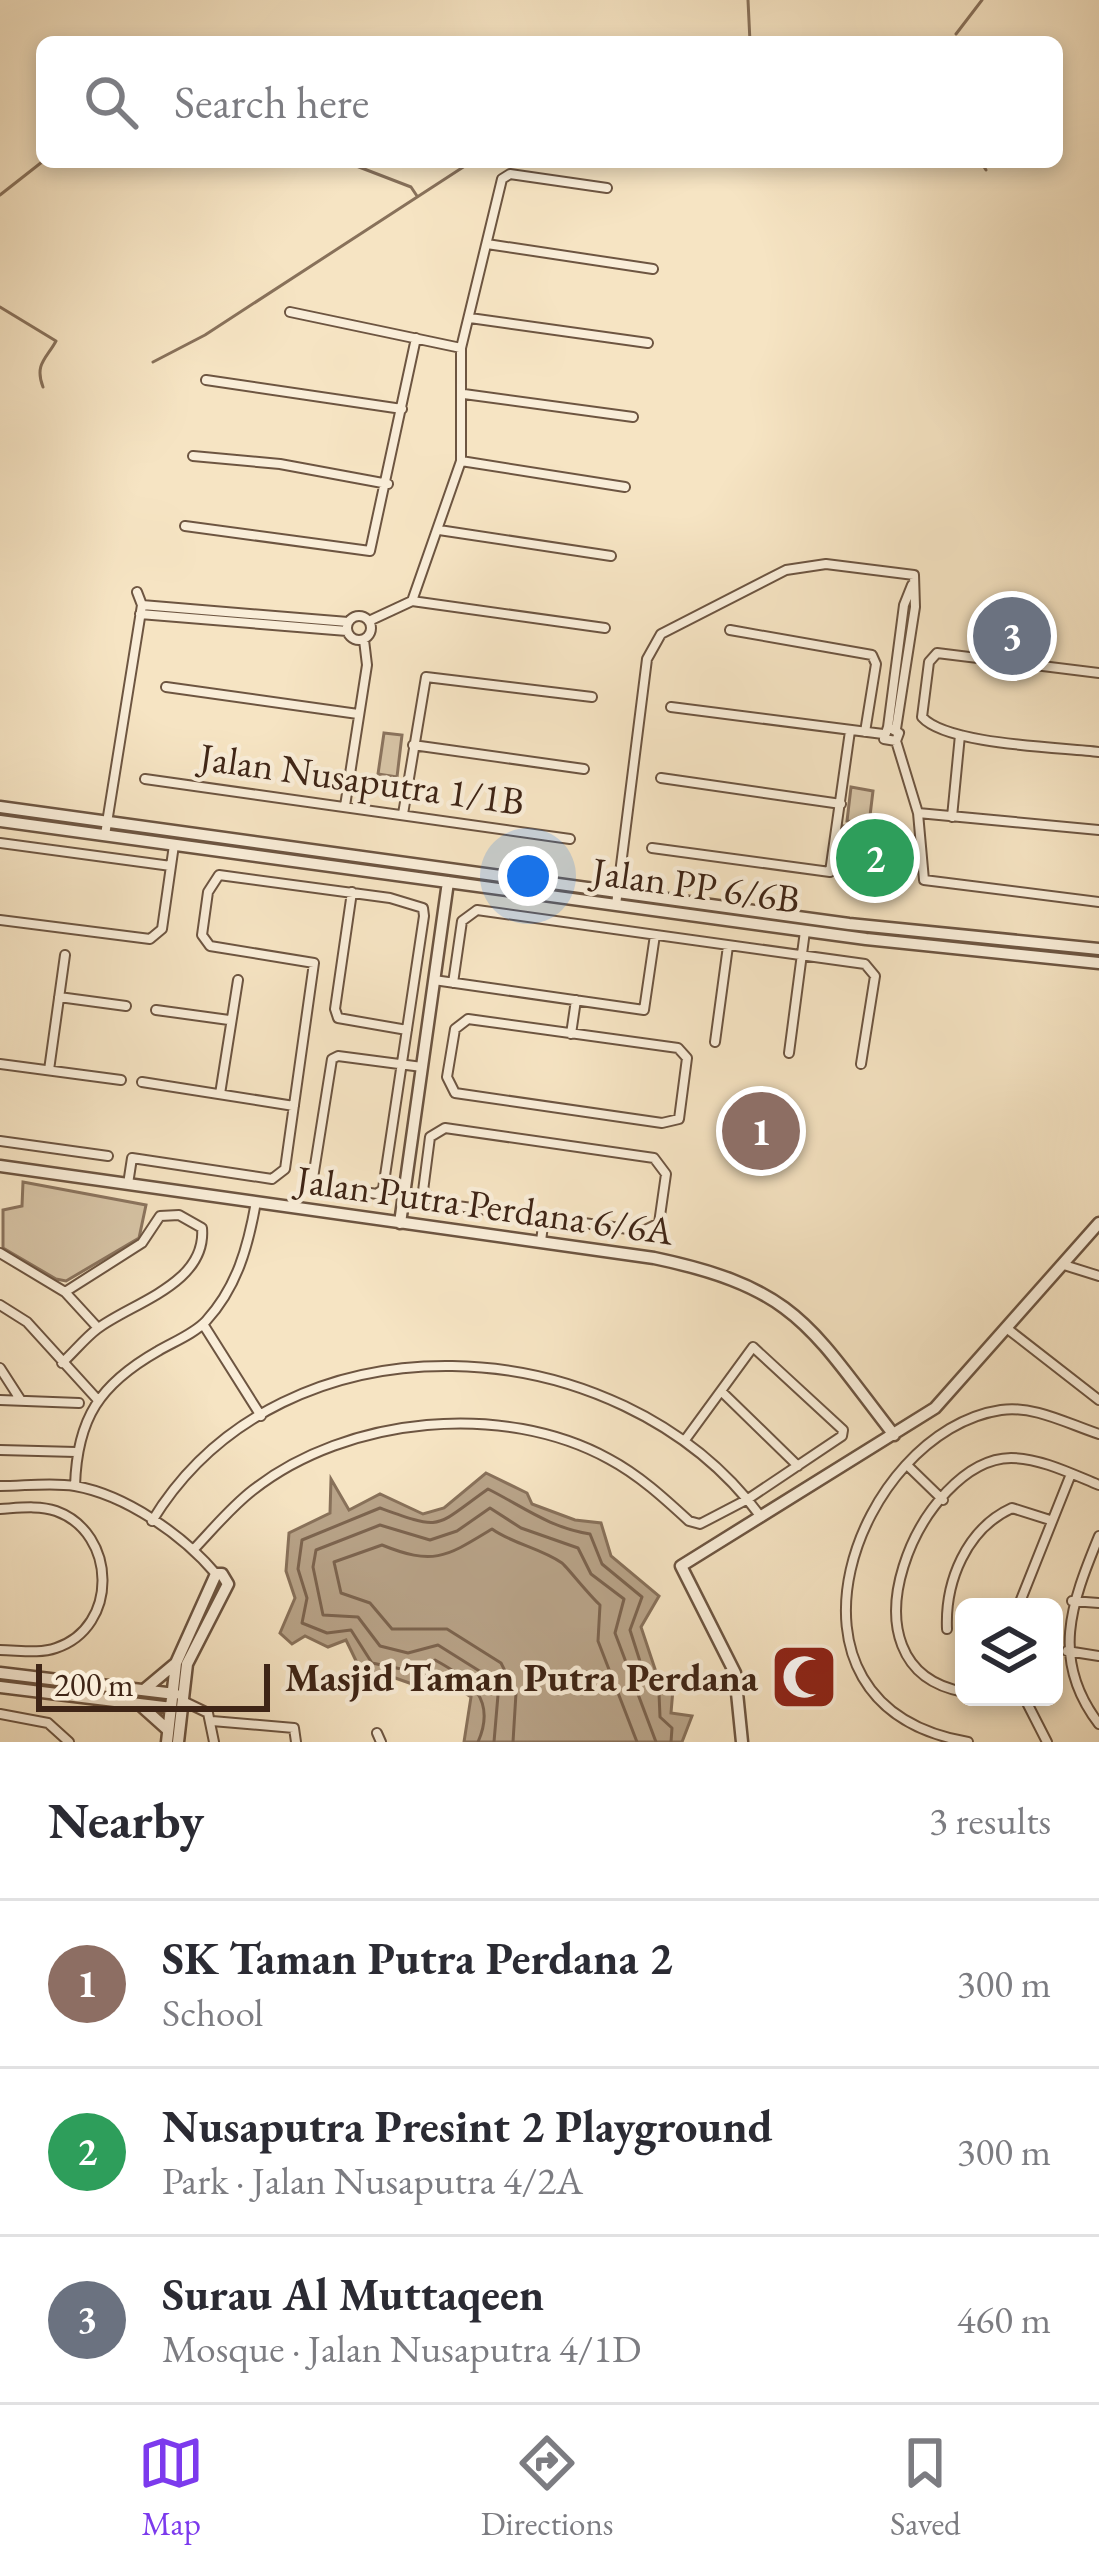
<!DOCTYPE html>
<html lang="en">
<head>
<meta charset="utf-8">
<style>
  :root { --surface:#fff; --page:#f7f7f7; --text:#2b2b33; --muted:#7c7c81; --line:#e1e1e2; --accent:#7c3aed }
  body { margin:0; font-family:"EB Garamond",serif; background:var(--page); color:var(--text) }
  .controls { position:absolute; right:36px; bottom:36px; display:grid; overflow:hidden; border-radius:18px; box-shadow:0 6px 18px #0003 }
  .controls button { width:108px; height:108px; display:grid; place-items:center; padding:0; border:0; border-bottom:3px solid var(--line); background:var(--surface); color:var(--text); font:60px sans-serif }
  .scale { position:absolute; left:36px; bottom:30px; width:234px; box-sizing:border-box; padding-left:12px; border:6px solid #3f2516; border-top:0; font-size:33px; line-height:42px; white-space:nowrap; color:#3f2516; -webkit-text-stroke:9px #f9edd8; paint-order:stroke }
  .you { position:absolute; left:528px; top:876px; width:42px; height:42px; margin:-30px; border:9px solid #fff; border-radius:50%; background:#1a73e8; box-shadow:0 0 0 18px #1a73e833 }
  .badge { display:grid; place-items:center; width:78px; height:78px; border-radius:50%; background:var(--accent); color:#fff; font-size:39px; font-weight:700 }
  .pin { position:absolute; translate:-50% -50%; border:6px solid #fff; box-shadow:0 3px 12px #0006 }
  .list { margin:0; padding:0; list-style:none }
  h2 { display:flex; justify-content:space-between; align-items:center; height:156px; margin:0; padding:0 48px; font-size:51px }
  h2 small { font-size:39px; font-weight:400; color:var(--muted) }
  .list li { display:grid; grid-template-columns:78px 1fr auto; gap:36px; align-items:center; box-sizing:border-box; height:168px; padding:0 48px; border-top:3px solid var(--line) }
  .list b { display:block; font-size:45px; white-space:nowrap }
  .list p { margin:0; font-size:39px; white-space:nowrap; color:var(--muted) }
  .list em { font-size:39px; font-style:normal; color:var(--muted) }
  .icon { flex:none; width:66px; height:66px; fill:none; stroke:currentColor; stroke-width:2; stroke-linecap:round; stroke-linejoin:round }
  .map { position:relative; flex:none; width:1099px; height:1742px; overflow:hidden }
  .search { position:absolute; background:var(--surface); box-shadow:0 6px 18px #0003; left:36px; right:36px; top:36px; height:132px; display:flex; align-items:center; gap:30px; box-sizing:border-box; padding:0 42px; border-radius:18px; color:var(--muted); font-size:45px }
  .sheet { height:660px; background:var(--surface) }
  nav { display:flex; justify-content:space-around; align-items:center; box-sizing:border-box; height:168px; border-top:3px solid var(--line); background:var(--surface); font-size:33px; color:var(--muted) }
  nav a { display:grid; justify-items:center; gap:6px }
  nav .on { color:var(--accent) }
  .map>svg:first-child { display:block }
  .green { fill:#d7c4a6; stroke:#8b745e; stroke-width:3 }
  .water { fill:#b8a388; stroke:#88715a; stroke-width:3 }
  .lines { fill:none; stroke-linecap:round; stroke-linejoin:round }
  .shore { stroke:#7c644f; stroke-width:3 }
  .stream { stroke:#88715a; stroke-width:3 }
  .minor-casing { stroke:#6d5541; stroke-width:12 }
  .tertiary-casing { stroke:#6d5541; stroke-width:15 }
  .minor { stroke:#f9edd8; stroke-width:8 }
  .tertiary { stroke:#f9edd8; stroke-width:10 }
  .labels { text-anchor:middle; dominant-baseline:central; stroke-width:9; stroke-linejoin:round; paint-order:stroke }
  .street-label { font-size:39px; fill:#3f2516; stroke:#f9edd8 }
  .poi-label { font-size:39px; font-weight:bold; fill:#3f2516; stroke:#f9edd8; text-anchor:end }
</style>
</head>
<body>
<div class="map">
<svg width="1099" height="1742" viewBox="0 0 1099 1742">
  <rect width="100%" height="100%" fill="#f6e4c3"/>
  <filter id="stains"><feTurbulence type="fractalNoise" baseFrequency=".00167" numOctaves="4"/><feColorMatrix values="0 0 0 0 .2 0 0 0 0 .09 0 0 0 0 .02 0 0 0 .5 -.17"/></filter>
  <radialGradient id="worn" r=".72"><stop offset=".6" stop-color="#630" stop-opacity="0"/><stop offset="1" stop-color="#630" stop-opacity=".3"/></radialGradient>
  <path class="green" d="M384 733 402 735 397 777 378 774Z
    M851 787 873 791 869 824 847 821Z
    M895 824 902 834 905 879 900 884 865 880 841 853 843 826 885 831Z
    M23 1182 146 1205 139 1238 66 1281 56 1279 3 1248V1210L22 1206Z"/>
  <path class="water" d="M486 1473 527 1493 532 1504 575 1520 601 1523 611 1556 659 1596 641 1627 656 1672 673 1689 671 1713 692 1716 682 1742H464L471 1697 432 1671 415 1685 381 1673 353 1687 359 1667 346 1640 328 1647 305 1636 292 1644 280 1633 295 1598 286 1571 289 1533 330 1513 331 1479 349 1510 380 1494 423 1514 444 1508Z"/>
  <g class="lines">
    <path class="shore" d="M478 1742C497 1699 470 1679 435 1660L411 1671 372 1663 351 1630 327 1633 302 1623 307 1598 298 1569 302 1540 380 1508C444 1531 433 1528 488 1489 522 1506 550 1528 590 1534L602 1564 642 1597 630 1630 645 1677 659 1693 660 1717 672 1728 671 1742
      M494 1742 498 1695 489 1677 438 1645 408 1653 380 1646 358 1617 323 1615 313 1567 316 1550 380 1525 430 1540 457 1531 490 1508 521 1528 578 1548 591 1574 624 1599 615 1633 656 1742
      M513 1742 516 1693 501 1663 447 1629H392L370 1603 341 1593 334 1562 382 1545C434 1566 446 1557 492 1529 513 1544 540 1548 562 1563 567 1567 588 1594 600 1605L598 1641 637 1742"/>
    <path class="stream" d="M748 0 750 42
      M956 34 982 0
      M346 162 411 187 417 196
      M981 162 986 170
      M0 195 42 162
      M0 307 56 341C47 358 34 364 43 387
      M153 362 205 335 471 162"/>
    <g class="minor-casing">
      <path id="minor" d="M487 244 653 269
        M290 312 461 348
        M470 318 648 343
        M206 380 402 409
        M464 394 633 417
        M193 456 280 464 388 484
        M461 461 625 487
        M185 526 370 551 416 338
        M439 530 611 556
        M412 601 605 628
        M142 605 348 622
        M140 614 347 631
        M347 628a12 12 0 1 1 24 0a12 12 0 1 1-24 0Z
        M369 621 412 601 461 461V348L502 179 510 174 607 188
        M730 630 872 655 876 664 865 732
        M1099 673 937 653 929 662 922 717C947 745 1059 747 1099 752
        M166 687 358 714
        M671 707 883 734
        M888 727 904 605 912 585
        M896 741 884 739 888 727 899 733 896 741 918 813 924 880 1099 902
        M413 745 584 769
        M661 778 841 804
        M145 779 570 839
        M345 806 367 665 364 640
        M918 813 1099 830
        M403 814 426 677 592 697
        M952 817 960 735
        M105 835 142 605 137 592
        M0 843 171 866
        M652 848 830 872 850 731
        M352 892 335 1009 338 1018 407 1030
        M616 905 647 659 661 634 786 570 826 564 914 575 915 607 896 729
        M0 920 150 939 162 929 174 845
        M434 980 644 1010 655 935
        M453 983 462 921 477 910 865 964 875 976 861 1064
        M59 997 126 1006
        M156 1010 229 1020
        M468 1019 678 1048 687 1058 679 1119 662 1123 455 1093 447 1077 455 1029Z
        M571 1034 576 1000
        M715 1042 728 946
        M789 1053 805 931
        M0 1064 121 1080
        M49 1070 65 955
        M142 1082 294 1106
        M220 1094 238 980
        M445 1128 654 1158 666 1174 659 1223 643 1231 435 1203 423 1191 430 1137Z
        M0 1141 108 1156
        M128 1184 132 1158 272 1179 285 1169 314 963 210 946 202 935 208 892 219 875 390 898 423 908 424 916 383 1189 377 1194 317 1185 313 1178 332 1059 338 1056 422 1067
        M541 1241 544 1218
        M0 1253 65 1292 98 1328
        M1064 1265 1099 1276
        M0 1305 27 1322 97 1399
        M203 1324 261 1416
        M1009 1330 1099 1400
        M62 1363C74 1352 85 1338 97 1329 131 1303 207 1284 202 1228L179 1215 160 1216 142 1243 65 1292
        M0 1368 20 1399
        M721 1391 798 1466
        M0 1400 79 1403
        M0 1450 76 1452
        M909 1467 943 1500
        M0 1486C24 1486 52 1482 75 1486 126 1495 183 1535 216 1574
        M75 1486C77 1418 100 1384 158 1351 173 1342 194 1334 206 1321 237 1287 248 1247 256 1202
        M0 1509C18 1508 39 1505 56 1511 117 1533 119 1627 56 1648 39 1654 18 1650 0 1650
        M152 1521C283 1306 619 1324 761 1517
        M1099 1536C1071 1604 1050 1660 1099 1724
        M194 1549C213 1529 231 1507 253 1490 347 1416 504 1401 609 1459 639 1475 664 1498 689 1521L700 1524 748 1499 842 1436 843 1430 753 1347 685 1440
        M1072 1601 1099 1603
        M1018 1607 1071 1474
        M947 1629C945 1582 966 1529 1012 1508L1050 1520
        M1067 1651 1099 1656
        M964 1692C830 1668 921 1459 1011 1458 1040 1458 1072 1474 1099 1485
        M1006 1697H1011
        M1024 1697 1047 1742
        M183 1701 208 1713 214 1742
        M0 1714 48 1723 69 1742
        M212 1721 294 1728 296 1742
        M377 1733 381 1742
        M968 1742C754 1705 858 1431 1001 1410 1034 1405 1068 1424 1099 1434"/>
    </g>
    <g class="tertiary-casing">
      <path id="tertiary" d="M0 807 849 924 1099 949
        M0 821 866 939 1099 963
        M0 1166 654 1258C797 1288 810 1327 894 1435
        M400 1223 448 882
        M0 1673 175 1694
        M0 1687 172 1708
        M145 1689 176 1663
        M139 1704 168 1730
        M167 1742 176 1663 216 1574H222L228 1584 187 1664 178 1742
        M742 1742 735 1673 681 1566 935 1408 1099 1223"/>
    </g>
    <use href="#minor" class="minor"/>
    <use href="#tertiary" class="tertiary"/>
  </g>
  <defs>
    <g id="mosque-square" transform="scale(3.45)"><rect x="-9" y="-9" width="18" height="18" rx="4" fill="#8f2418" stroke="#f9edd8"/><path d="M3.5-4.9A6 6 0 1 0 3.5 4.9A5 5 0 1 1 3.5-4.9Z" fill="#fff"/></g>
  </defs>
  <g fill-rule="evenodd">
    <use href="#mosque-square" x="804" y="1677"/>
  </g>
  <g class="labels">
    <g class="street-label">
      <text transform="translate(362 779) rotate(8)">Jalan Nusaputra 1/1B</text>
      <text transform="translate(696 885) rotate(8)">Jalan PP 6/6B</text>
      <text transform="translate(485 1205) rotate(8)">Jalan Putra Perdana 6/6A</text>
    </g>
    <g class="poi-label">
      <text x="758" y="1677">Masjid Taman Putra Perdana</text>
    </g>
  </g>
  <rect width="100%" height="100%" filter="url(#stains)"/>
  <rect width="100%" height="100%" fill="url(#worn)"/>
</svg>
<div class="controls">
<button><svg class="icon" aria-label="layers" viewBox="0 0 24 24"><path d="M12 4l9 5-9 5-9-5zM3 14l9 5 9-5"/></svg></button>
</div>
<div class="scale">200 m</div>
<div class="you"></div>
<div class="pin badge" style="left:761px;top:1131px;background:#8d6e63">1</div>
<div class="pin badge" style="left:875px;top:858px;background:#2e9e5b">2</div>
<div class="pin badge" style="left:1012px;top:636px;background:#6b7280">3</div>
<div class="search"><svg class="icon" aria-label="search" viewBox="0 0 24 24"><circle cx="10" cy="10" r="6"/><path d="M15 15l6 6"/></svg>Search here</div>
</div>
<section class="sheet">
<h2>Nearby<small>3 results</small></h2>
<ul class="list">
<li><span class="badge" style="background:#8d6e63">1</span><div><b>SK Taman Putra Perdana 2</b><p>School</p></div><em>300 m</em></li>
<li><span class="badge" style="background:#2e9e5b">2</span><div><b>Nusaputra Presint 2 Playground</b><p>Park · Jalan Nusaputra 4/2A</p></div><em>300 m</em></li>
<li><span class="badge" style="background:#6b7280">3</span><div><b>Surau Al Muttaqeen</b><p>Mosque · Jalan Nusaputra 4/1D</p></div><em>460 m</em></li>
</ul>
</section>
<nav>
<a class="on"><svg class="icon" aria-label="map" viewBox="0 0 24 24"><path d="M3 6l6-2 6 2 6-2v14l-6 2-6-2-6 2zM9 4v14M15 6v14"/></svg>Map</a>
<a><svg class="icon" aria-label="directions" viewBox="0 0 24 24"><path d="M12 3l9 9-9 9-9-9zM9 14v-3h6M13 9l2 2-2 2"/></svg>Directions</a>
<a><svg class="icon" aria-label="saved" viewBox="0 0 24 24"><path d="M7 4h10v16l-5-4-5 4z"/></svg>Saved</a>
</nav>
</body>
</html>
